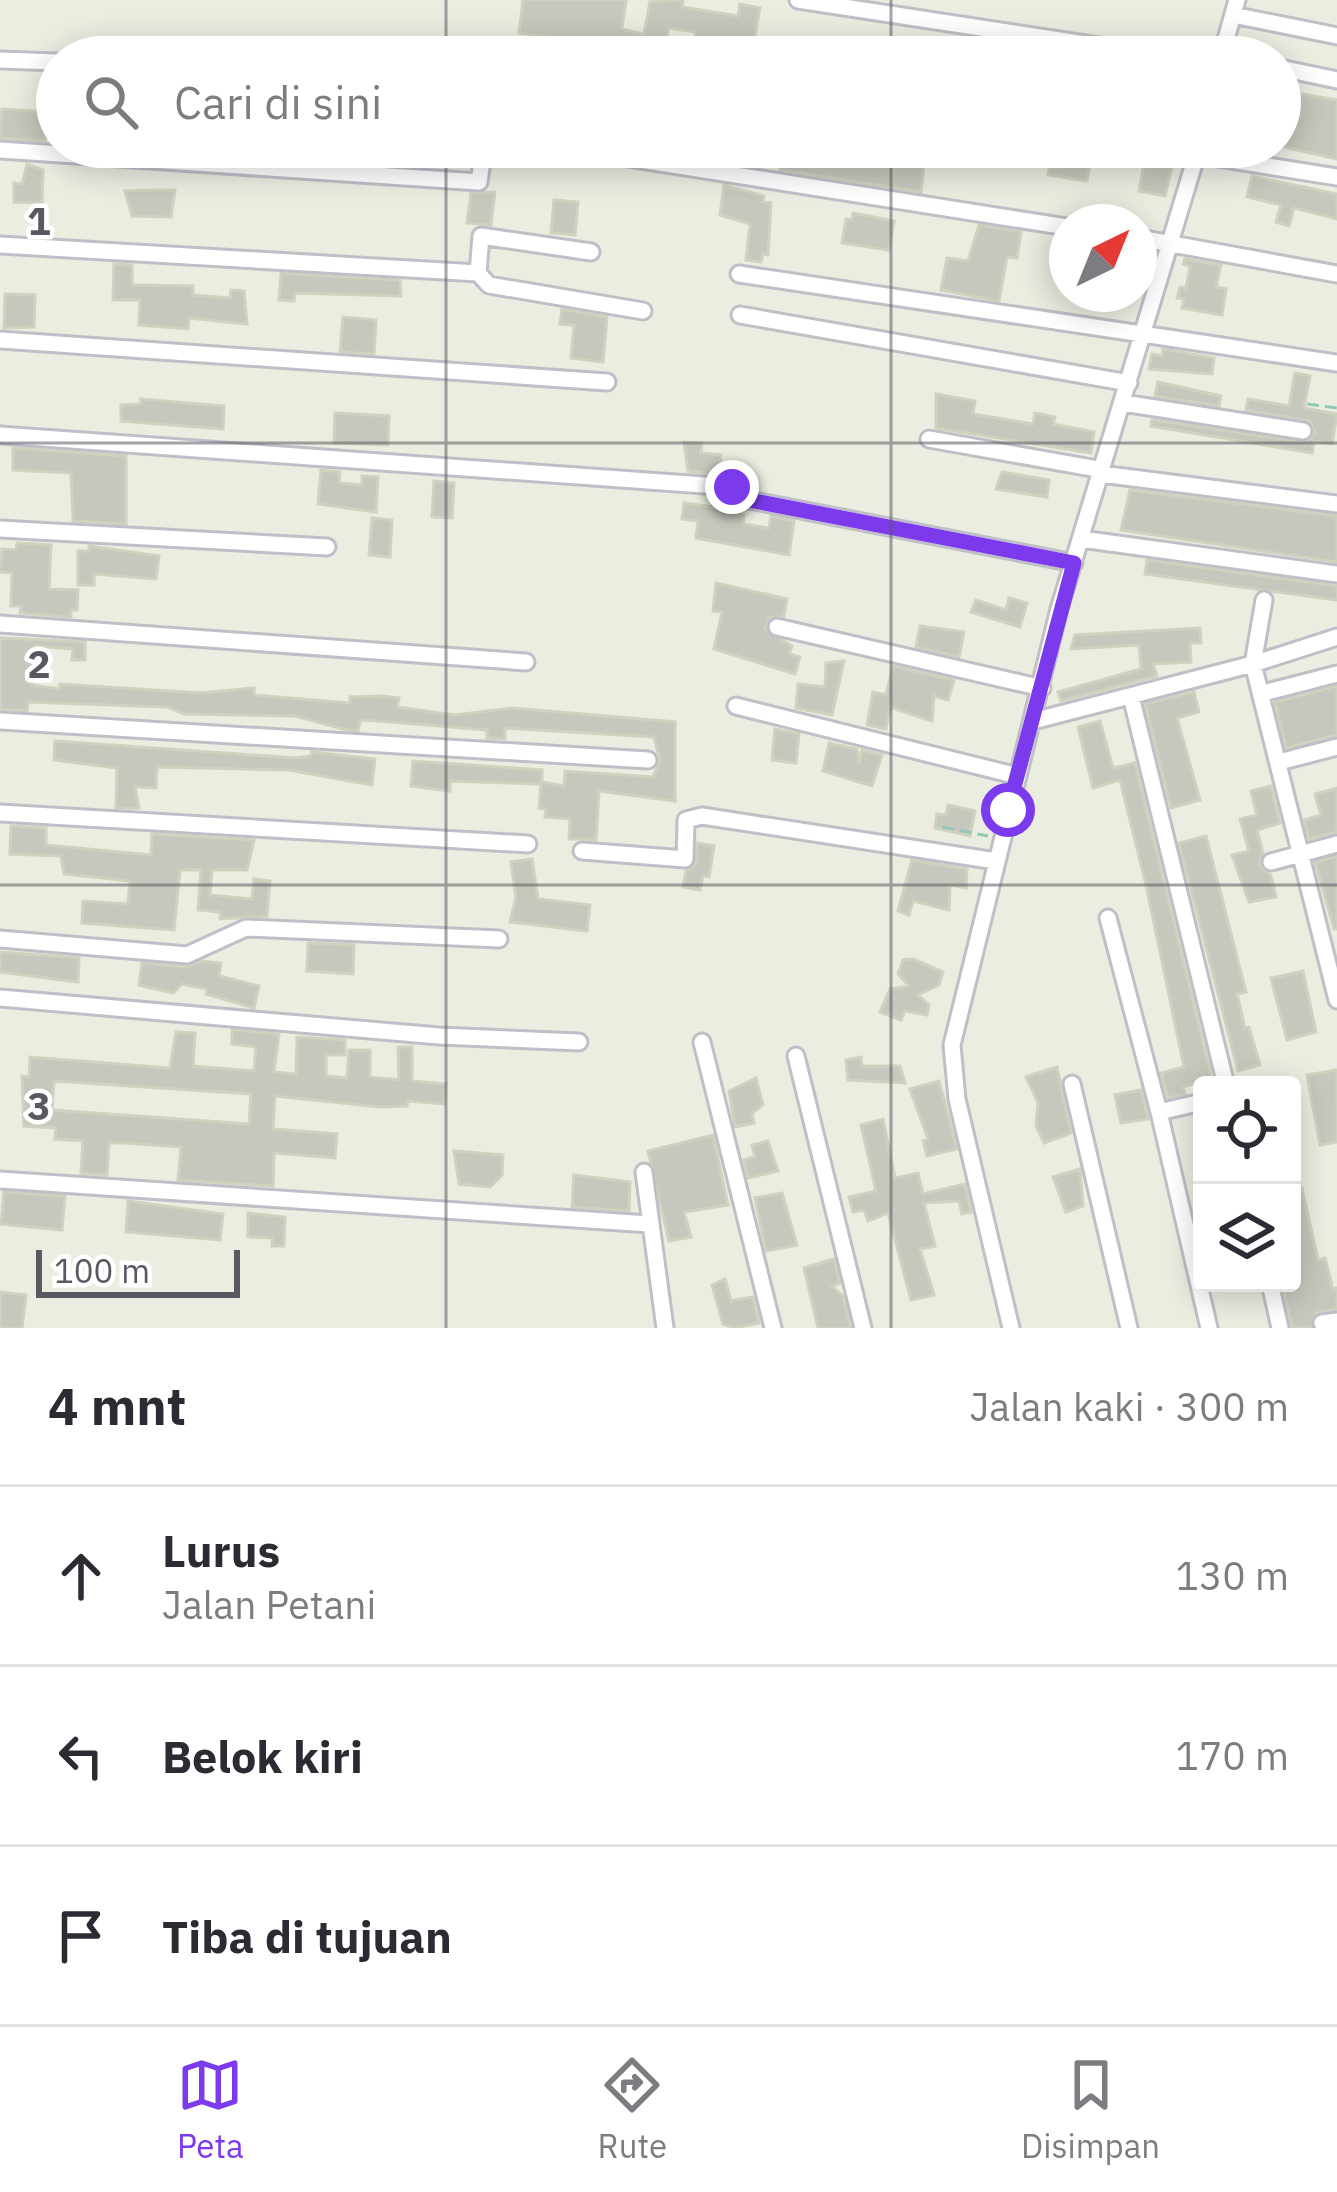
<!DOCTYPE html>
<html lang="id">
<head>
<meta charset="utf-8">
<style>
  :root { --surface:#fff; --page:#f7f7f7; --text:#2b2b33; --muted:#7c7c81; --line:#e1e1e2; --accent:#7c3aed }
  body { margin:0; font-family:"IBM Plex Sans",sans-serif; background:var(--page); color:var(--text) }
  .controls { position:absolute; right:36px; bottom:36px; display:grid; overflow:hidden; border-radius:12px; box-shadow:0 6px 30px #0003 }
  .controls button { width:108px; height:108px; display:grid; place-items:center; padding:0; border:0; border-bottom:3px solid var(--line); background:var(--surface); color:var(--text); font:60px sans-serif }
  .compass { position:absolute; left:1049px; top:204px; width:108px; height:108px; border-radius:50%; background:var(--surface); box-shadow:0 6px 30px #0003; rotate:43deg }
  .scale { position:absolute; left:36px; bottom:30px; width:204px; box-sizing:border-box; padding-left:12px; border:6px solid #595962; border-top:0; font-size:33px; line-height:42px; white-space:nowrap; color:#595962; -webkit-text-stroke:9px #fff; paint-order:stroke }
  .stop { position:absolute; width:36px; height:36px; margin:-27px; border:9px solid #7c3aed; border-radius:50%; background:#fff }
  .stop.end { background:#7c3aed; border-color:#fff; box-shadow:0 3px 12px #0008 }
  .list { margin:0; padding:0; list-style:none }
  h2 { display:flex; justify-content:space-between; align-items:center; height:156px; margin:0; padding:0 48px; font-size:51px }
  h2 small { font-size:39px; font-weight:400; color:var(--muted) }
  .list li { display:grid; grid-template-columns:78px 1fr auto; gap:36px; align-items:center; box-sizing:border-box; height:180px; padding:0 48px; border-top:3px solid var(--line) }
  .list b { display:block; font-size:45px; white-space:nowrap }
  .list p { margin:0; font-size:39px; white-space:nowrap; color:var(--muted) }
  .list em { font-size:39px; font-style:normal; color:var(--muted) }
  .icon { flex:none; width:66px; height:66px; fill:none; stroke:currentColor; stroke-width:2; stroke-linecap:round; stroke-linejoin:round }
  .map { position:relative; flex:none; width:1337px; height:1328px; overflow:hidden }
  .search { position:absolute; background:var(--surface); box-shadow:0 6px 30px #0003; left:36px; right:36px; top:36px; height:132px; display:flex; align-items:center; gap:30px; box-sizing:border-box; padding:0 42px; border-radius:66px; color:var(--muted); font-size:45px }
  .sheet { height:696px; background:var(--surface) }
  nav { display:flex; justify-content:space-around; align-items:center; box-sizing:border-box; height:168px; border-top:3px solid var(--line); background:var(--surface); font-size:33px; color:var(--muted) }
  nav a { display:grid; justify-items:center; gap:6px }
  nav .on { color:var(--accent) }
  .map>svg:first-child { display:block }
  .building { fill:#c6c8bd; stroke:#cfd2be; stroke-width:3; fill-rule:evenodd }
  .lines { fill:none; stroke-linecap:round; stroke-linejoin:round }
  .minor-casing { stroke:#c0bfc8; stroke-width:21 }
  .path { stroke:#93c7b9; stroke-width:3; stroke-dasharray:12 6; stroke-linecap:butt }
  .minor { stroke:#fff; stroke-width:15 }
  .route { stroke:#7c3aed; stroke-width:15 }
  .grid { fill:none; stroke:#595962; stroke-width:3; stroke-opacity:0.55 }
  .grid-label { font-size:39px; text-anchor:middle; font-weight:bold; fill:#595962; stroke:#fff; stroke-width:9; stroke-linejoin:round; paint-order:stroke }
</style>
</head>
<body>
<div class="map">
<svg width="1337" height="1328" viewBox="0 0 1337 1328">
  <rect width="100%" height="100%" fill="#eaede0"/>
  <path class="building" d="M523 0H626L622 29 644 34 650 2 683 0 682 7 738 16 740 4 760 8 751 57H718L692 51 696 32 669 28 663 52 519 33Z
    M1284 91 1337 100V159L1280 146Z
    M2 109 47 112 45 141 0 138Z
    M863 147H990L988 161 925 156 921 192 780 170 784 150 860 159Z
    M1053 147 1093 149 1087 181 1048 175Z
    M1145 158 1173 163 1165 196 1139 191Z
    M27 164 43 170 42 203 14 202V183L22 184Z
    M1252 176 1337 194V219L1294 208 1289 226 1276 222 1281 205 1247 197Z
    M724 185 764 196 763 202 771 203 768 255 763 254 761 262 746 260 750 224 720 215Z
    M154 190H175L171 217 132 216 125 191Z
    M495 192 491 225 467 223 471 193Z
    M554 200 578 202 575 235 551 233Z
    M853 213 894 221 889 250 842 243 846 219 852 220Z
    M979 225 1021 232 1017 258 1007 257 999 301 941 290 947 258 968 261Z
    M1185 259 1221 265 1216 287 1226 289 1222 315 1182 308 1184 299 1177 298 1180 287 1186 288 1190 266 1183 264Z
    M114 264 132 265V285L193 286V295L230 298 231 290 244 291 247 324 189 318 188 329 139 325 140 300H113Z
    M281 273 400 280 401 296 295 293 294 301 279 300Z
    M5 294 35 295 34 327 4 328Z
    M562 309 607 317 603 362 571 358 574 325 560 324Z
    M343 317 376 320 374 354 340 352Z
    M1163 349 1214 358 1212 374 1149 369 1152 354 1162 356Z
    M1295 373 1310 376 1304 408 1337 414 1332 444 1314 441 1312 453 1151 426 1152 420 1306 442 1315 434 1310 421 1246 410 1248 399 1289 406Z
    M1158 382 1221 396 1219 406 1155 396Z
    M936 394 975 401 973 414 1033 424 1035 413 1055 417 1053 424 1094 432 1091 453 936 428Z
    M141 399 224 406 223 429 121 421V405L141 404Z
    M335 413 389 416 388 445 334 443Z
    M684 442 702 443 701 453 721 455 719 474 688 471Z
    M13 448 126 456V524L73 521 71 473 13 470Z
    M321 470 340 472 339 483 362 485V476L378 477 376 512 318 504Z
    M1002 472 1049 480 1047 497 996 489Z
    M434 481 454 483 452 518 432 517Z
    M1130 490 1337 516V562L1121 530Z
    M684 503 721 508 744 515 743 524 769 528 771 516 794 521 789 555 696 538 698 521 682 519Z
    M372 518 392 520 390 557 369 555Z
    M17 543 51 545 49 589 78 590 77 610H71V617L20 613 21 606H11L12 573 0 572 2 549 16 550Z
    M89 546 159 556 156 579 94 574V585H78V551H89Z
    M1147 560 1337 586V600L1145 574Z
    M716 583 787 599 784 616 769 618 765 629 792 646 789 654 800 657 795 674 714 649 722 612 713 611Z
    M1009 598 1027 603 1020 627 971 612 976 600 1006 610Z
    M920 626 964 632 959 657 916 647Z
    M1200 628 1201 643H1190L1191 662 1153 664 1157 676 1061 701 1058 692 1141 669 1139 645 1071 649 1075 635Z
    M0 638 85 642V660H72L73 649 35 646 32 685 59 689 60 684 202 693 254 688V695L350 703V697L382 696 399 698 397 707 455 715 512 708 675 722V801L599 791 596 840 580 839H569L570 819 545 817 546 809 539 808 541 784 450 781V791L411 786 413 761 542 770V782L564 786 565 771 653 777 660 760 654 737 505 728V739L487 738V730L366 720 360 721 358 731 347 730 295 716 185 714 167 707 28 702 27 711 0 709Z
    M844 661 832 715 796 708 798 684 825 687 826 663Z
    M893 666 954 680 948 700 934 696 932 721 890 707 886 729 867 725 873 692 886 695Z
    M1337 686V735L1286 748 1275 702Z
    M1194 692 1199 712 1177 718 1200 800 1171 808 1145 704Z
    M1100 721 1113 768 1135 763 1212 1079 1183 1087 1185 1094 1168 1098 1161 1073 1184 1067 1146 885 1120 780 1093 788 1078 727Z
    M775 729 799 734 796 763 772 760Z
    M55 741 295 758 311 756 312 752 375 759 372 785 289 770 157 767 156 788 135 787 139 808H116L117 768 54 760Z
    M829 743 857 749 859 764 862 750 882 755 872 786 823 771Z
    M1271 786 1280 823 1257 830 1263 853 1259 864 1271 876 1276 897 1249 902 1232 855 1249 851 1240 819 1257 815 1251 791Z
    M1337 788V832L1309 839 1304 820 1321 815 1315 794Z
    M948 805 975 811 970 836 935 828 937 814 946 815Z
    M11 826 46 828V845L151 855 152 834 254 840 247 870H212L210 895 252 899 254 879 270 881 267 916 220 919V912L198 910 201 870H180L174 930 82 923 83 901 128 904 130 881 64 874 61 856 10 854Z
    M1206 836 1246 992 1237 994 1245 1028 1249 1027 1260 1065 1238 1071 1179 843Z
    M697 843 714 846 709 877 703 876 700 890 683 887 686 871 696 864Z
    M1337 856V929H1334L1315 862Z
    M532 859 538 899 590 905 587 931 510 922 516 897 511 862Z
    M912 860 967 869 966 888 950 885 949 910 913 901 909 915 898 911Z
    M308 943 354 945 353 974 307 971Z
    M0 952 79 958 78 982 0 972Z
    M913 959 943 972 939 985 918 995 929 1005 927 1015 905 1011 901 1020 880 1012 890 989 909 986 898 974 903 960Z
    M202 961 221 963 219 976 259 986 254 1008 206 994 207 989 182 984 173 993 139 985 142 963 186 967Z
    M1303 971 1316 1032 1287 1040 1271 978Z
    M232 1030 279 1034 274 1072 296 1074 297 1037 345 1040V1055H326V1076L347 1078 349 1050H370V1077L399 1080 398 1047H412V1081L446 1084 444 1104 408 1101 407 1106 380 1107 275 1096 273 1129 337 1134 335 1158 274 1153 273 1186 178 1180 181 1147 125 1143H109L107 1175 81 1173 83 1141 55 1139 56 1128 24 1126 22 1076 29 1077 30 1057 170 1068 176 1032 195 1033 193 1066 254 1071 256 1047 232 1044ZM54 1081 251 1094 249 1124 52 1110Z
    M861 1057 862 1066H900L905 1083 848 1080 846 1060Z
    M1057 1067 1071 1133 1044 1143 1036 1126 1038 1102 1026 1077Z
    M1337 1070V1142L1320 1145 1307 1075Z
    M756 1078 763 1105 752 1113 754 1123 735 1127 729 1091Z
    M939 1081 957 1149 927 1156 923 1141 928 1139 910 1089Z
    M1141 1090 1148 1119 1121 1123 1115 1095Z
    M883 1119 895 1178 918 1173 923 1194 965 1184 971 1212 962 1214 959 1201 924 1203 935 1246 920 1249 934 1295 911 1300 888 1213 868 1221 864 1210 853 1212 849 1197 876 1191 861 1125Z
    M713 1135 728 1205 684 1212 691 1237 669 1241 648 1151Z
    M768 1141 778 1171 748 1178 744 1160 755 1157 752 1145Z
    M454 1151 503 1155 502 1175 490 1187 459 1184Z
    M1080 1169 1083 1206 1066 1212 1053 1177Z
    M574 1175 630 1182 629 1211 572 1207Z
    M1302 1188 1318 1260 1325 1258 1333 1289 1337 1288V1309L1316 1313 1311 1328H1292L1282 1283H1292V1190Z
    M4 1192 65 1196 62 1230 1 1224Z
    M782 1193 797 1245 766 1251 755 1198Z
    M128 1201 223 1214 220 1240 126 1232Z
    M248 1213 285 1217 284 1246H272V1238L248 1237Z
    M834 1259 840 1283 832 1286 843 1296 851 1328H818L804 1268Z
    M725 1279 731 1301 753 1297 759 1323 735 1328 723 1324 712 1285Z
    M0 1292 26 1295 22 1328H0Z"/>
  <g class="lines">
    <g class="minor-casing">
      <path id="minor" d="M798 0 1171 57
        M1233 15 1337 36
        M494 48 582 57
        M1221 57 1237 0
        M0 60 57 62
        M1280 68 1337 80
        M557 147 1067 227
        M1149 147 1337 177
        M0 150 479 182 484 147
        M1139 238 1337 274
        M0 245 478 273
        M591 252 481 236 478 273 489 285 643 311
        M739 274 1337 363
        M740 315 1129 383
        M0 340 607 382
        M1123 403 1303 431
        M0 435 732 487 744 499 1074 563
        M929 439 1103 470
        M1101 474 1337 504
        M0 529 327 547
        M1081 539 1337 574
        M1264 600 1253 664 1337 637
        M0 624 526 662
        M777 627 1042 688
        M1263 693 1337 674
        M1131 696 1226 1085
        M736 706 1018 776
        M0 721 648 760
        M1033 721 1253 664 1337 1000
        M1279 762 1337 747
        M0 813 528 844
        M582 851 685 859 686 820 702 816 996 861
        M1271 862 1337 844
        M1108 918 1159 1112
        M0 939 187 955 246 928 499 939
        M0 998 439 1036 579 1042
        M702 1042 773 1328
        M796 1056 863 1328
        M1072 1084 1129 1328
        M1202 1102 1159 1112 1209 1328
        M644 1172 665 1328
        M0 1180 649 1224
        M1270 1283 1280 1328
        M1322 1323 1337 1321
        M1011 1328 957 1099 952 1045 1059 609 1199 147"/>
    </g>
    <path class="path" d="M1307 404 1337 408
      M942 827 988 836"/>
    <use href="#minor" class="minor"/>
  </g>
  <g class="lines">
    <path class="route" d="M732 487 744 499 1074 563 1008 810"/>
  </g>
  <path class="grid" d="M446 0V57M891 0V57M446 147V1328M891 147V1328M0 443H1337M0 885H1337"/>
  <g class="grid-label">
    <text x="39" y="235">1</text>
    <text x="39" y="678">2</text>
    <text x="39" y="1120">3</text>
  </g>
</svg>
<div class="controls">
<button><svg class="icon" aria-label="locate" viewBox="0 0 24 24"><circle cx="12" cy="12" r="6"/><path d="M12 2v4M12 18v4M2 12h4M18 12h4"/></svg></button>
<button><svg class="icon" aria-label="layers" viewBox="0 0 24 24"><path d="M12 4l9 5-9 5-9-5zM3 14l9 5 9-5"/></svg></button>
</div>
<svg class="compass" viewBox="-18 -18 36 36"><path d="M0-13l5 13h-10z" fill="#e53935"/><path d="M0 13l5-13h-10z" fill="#7c7c81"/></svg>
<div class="scale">100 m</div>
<div class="stop" style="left:1008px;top:810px"></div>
<div class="stop end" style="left:732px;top:487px"></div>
<div class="search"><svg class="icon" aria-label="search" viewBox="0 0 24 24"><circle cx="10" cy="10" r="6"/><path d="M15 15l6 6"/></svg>Cari di sini</div>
</div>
<section class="sheet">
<h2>4 mnt<small>Jalan kaki · 300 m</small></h2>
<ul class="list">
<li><svg class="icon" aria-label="ahead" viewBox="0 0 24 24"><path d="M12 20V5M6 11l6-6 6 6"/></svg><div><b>Lurus</b><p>Jalan Petani</p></div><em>130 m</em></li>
<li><svg class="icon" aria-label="left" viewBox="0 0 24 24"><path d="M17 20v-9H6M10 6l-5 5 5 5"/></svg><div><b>Belok kiri</b></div><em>170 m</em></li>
<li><svg class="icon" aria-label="arrive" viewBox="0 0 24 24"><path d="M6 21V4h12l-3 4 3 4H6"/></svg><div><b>Tiba di tujuan</b></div></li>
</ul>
</section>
<nav>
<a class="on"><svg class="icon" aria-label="map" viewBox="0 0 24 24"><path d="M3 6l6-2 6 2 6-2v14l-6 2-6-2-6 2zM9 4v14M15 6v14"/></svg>Peta</a>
<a><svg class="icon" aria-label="directions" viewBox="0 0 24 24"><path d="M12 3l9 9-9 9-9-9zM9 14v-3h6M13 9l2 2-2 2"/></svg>Rute</a>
<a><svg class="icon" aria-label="saved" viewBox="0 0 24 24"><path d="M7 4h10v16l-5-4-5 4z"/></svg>Disimpan</a>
</nav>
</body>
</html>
